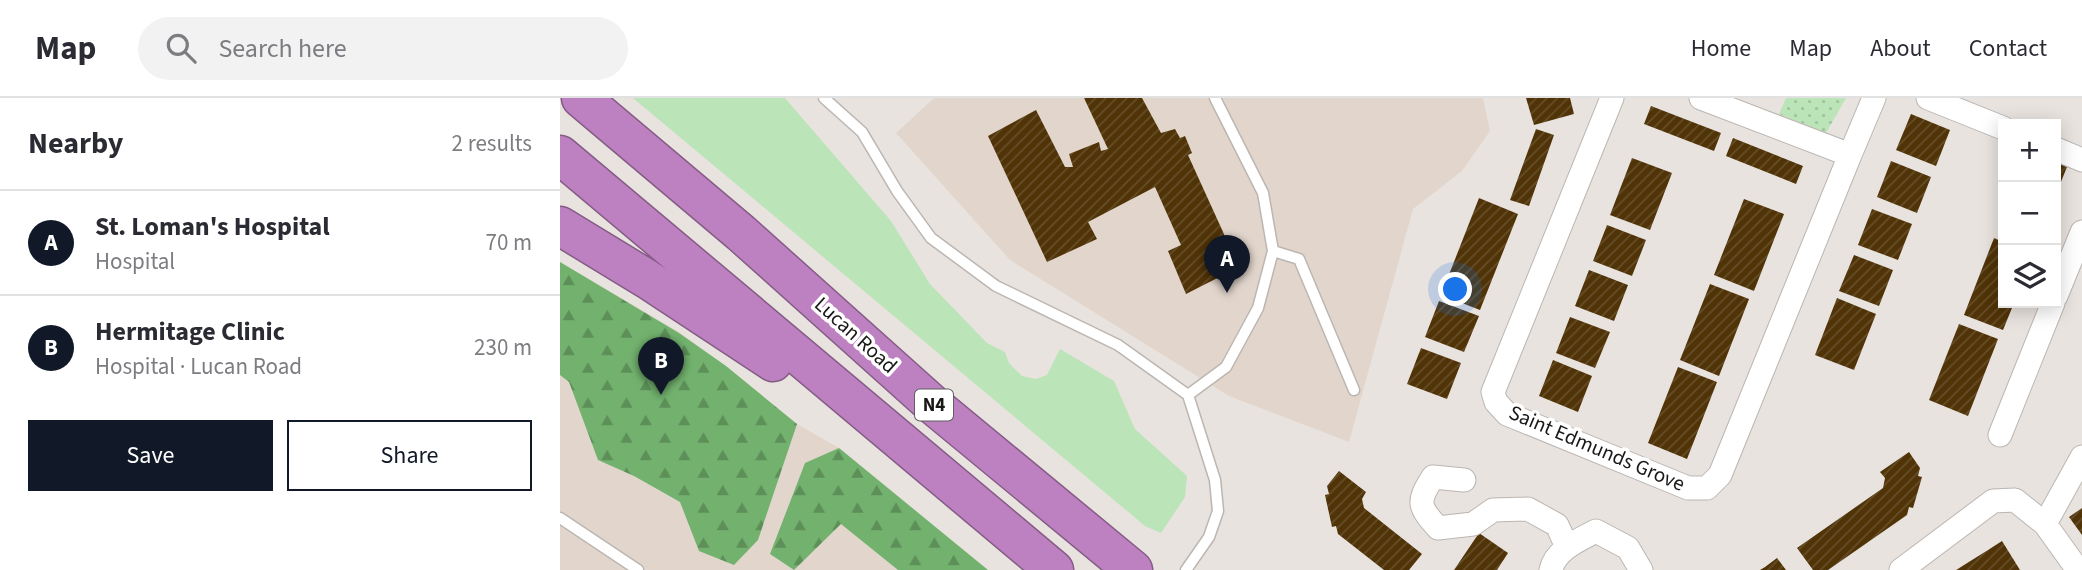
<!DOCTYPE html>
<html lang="en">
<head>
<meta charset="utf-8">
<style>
  :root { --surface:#fff; --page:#f2f2f3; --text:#2b2b33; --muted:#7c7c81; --line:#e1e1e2; --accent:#111827 }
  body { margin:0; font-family:"Source Sans 3",sans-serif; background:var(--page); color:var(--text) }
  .controls { position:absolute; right:21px; top:21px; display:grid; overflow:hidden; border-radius:0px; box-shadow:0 4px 18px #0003 }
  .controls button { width:63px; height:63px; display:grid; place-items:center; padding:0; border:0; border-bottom:2px solid var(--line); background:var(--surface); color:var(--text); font:35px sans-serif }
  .you { position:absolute; left:896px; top:192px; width:24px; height:24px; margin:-18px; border:5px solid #fff; border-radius:50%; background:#1a73e8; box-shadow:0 0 0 10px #1a73e833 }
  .badge { display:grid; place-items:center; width:46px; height:46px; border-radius:50%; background:var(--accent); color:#fff; font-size:23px; font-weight:700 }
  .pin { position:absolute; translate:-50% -58px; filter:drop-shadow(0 2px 4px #0008) }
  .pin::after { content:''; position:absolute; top:37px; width:24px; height:21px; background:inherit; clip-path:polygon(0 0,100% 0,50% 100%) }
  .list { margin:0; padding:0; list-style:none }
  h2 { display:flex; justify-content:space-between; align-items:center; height:91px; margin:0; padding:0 28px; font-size:30px }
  h2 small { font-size:23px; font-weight:400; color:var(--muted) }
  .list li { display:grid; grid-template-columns:46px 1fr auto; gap:21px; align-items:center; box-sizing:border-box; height:105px; padding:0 28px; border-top:2px solid var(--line) }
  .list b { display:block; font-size:26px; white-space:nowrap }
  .list p { margin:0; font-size:23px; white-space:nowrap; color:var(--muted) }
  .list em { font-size:23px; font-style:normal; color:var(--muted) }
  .actions { display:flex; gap:14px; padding:21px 28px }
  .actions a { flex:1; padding:16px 0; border:2px solid var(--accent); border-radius:0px; text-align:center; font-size:24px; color:var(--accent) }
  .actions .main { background:var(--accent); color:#fff }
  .icon { flex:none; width:38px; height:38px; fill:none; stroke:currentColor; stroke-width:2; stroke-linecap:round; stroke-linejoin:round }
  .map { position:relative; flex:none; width:1522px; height:472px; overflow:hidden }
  header { display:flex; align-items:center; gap:42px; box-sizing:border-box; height:98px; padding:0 35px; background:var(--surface); border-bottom:2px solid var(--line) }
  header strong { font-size:33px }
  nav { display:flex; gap:38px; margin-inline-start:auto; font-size:24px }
  .search { width:490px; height:63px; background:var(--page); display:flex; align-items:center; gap:18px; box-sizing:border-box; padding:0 24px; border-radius:38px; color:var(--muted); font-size:26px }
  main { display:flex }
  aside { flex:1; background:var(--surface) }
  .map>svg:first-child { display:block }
  .built { fill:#e2d6cc }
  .green { fill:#bbe4b8 }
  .forest { fill:url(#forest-firs) }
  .park { fill:url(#park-dots) }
  .building { fill:url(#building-hatch) }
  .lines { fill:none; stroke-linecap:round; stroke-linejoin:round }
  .lane-casing { stroke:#bbb6b2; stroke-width:13 }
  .street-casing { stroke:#bbb6b2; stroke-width:25 }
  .highway-casing { stroke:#845c85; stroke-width:41 }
  .lane { stroke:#fff; stroke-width:10 }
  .street { stroke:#fff; stroke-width:23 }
  .highway { stroke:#bd80c0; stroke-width:38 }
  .labels { text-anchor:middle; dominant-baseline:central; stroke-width:7; stroke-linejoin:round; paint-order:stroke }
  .shield { fill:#fff; stroke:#5f5d5d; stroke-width:2 }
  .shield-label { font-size:19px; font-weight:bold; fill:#1a1817 }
  .street-label { font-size:21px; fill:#1a1817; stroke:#fff }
</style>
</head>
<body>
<header>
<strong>Map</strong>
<div class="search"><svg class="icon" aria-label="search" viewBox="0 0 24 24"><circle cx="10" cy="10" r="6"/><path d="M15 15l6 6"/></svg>Search here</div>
<nav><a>Home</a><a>Map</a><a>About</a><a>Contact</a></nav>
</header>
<main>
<aside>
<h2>Nearby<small>2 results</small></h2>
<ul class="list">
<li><span class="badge">A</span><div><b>St. Loman's Hospital</b><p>Hospital</p></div><em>70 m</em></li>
<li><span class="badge">B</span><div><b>Hermitage Clinic</b><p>Hospital · Lucan Road</p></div><em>230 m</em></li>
</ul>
<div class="actions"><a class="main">Save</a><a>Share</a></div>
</aside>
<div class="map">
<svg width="1522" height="472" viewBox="0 0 1522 472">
  <defs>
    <pattern id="forest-firs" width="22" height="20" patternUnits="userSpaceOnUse" patternTransform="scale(1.75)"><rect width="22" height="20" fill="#72b26e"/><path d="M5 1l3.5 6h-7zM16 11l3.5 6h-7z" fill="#5d9059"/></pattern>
    <pattern id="park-dots" width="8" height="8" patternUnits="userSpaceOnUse" patternTransform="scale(1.75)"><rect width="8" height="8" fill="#bbe4b8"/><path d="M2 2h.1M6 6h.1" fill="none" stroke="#a0c39d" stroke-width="1.8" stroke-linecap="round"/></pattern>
    <pattern id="building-hatch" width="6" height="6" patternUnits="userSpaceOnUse" patternTransform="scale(1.75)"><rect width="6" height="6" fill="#503306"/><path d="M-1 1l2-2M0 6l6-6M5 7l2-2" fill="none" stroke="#654e2a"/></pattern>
  </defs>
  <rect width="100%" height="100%" fill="#e9e3df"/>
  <path class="built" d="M374 0H923L930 33 902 73 853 111 789 344 669 298 450 162 336 35Z
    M0 164 119 234 166 268 237 326 279 350 428 472H0Z"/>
  <path class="green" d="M73 0H225L331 123 370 186 427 245 445 254 449 265 462 278 476 281 487 277 500 251 554 283 575 331 627 378 625 399 601 435 585 428Z"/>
  <path class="forest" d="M0 164 119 235 166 268 237 326 198 442 174 467 139 453 120 404 74 378 38 362 9 284 0 277Z
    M279 350 428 472H338L281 426 234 472 210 456 245 365Z"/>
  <path class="park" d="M1226 0H1286L1266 35 1219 16Z"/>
  <path class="building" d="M524 0H582L601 35 615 31 620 40 625 38 632 55 628 57 679 169 626 196 608 153 621 147 595 89 528 124 537 141 487 164 428 38 476 12 505 69H513L509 56 539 44 541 53 548 51Z
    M966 0H1010L1014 16 974 27Z
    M1091 8 1161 35 1154 53 1084 26Z
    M1351 16 1390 32 1376 68 1336 52Z
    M976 31 994 37 969 108 950 102Z
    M1173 40 1243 68 1236 86 1166 58Z
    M1072 60 1112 75 1090 132 1050 117Z
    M1331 63 1371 79 1357 115 1317 99Z
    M1496 64 1507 69 1496 96Z
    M919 100 958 116 920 212 881 197Z
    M1184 101 1224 116 1194 193 1154 177Z
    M1312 111 1352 126 1338 162 1298 147Z
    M1047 127 1086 142 1072 178 1033 163Z
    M1434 140 1443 144V205H1454L1443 232 1404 217Z
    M1294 157 1333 172 1319 208 1279 193Z
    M1029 172 1068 187 1054 223 1015 208Z
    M1150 186 1189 201 1159 278 1120 262Z
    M1277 200 1316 216 1294 272 1255 257Z
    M879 203 919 218 904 254 865 239Z
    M1010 219 1050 234 1035 270 996 255Z
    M1399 226 1438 241 1408 318 1369 302Z
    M861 250 901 265 887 301 847 286Z
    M993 262 1032 278 1018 314 979 298Z
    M1118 269 1157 284 1127 361 1088 345Z
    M1349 354 1360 370 1358 378 1362 379 1353 410 1349 409 1347 417 1268 472H1253L1237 450 1323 390 1325 380 1320 374Z
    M779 373 806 394 802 401 804 410 862 456 849 472H824L778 436 776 428 772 429 765 397 769 396 767 388Z
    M1522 410V437L1509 419Z
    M919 435 948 455 937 472H894Z
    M1442 443 1460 472H1396L1428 452Z
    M1217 460 1226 472H1200L1205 469Z"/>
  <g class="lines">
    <g class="lane-casing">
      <path id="lane" d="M264 0 302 34 337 93 371 140 436 188 558 247 628 297 655 382 658 413 649 439 626 472
        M713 153 739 161 794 292
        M628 297 666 269 698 210 713 153 703 95 655 0
        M0 420 78 472"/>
    </g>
    <g class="street-casing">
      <path id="street" d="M1052 0 933 294 936 304 947 316 1128 390H1147L1160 377 1290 57
        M1141 0 1290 57 1314 0
        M1368 0 1443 30
        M1496 51 1522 62
        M1496 198 1522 134
        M1440 337 1493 205
        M904 382 873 379C857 404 858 408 878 430L913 426 933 412 968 411 997 427 1007 449
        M1485 426 1522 359
        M991 472C995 452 1019 442 1036 433L1068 450 1081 472
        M1341 472 1433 403 1455 402 1485 426 1518 472"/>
    </g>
    <g class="highway-casing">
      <path id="highway" d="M21 0 181 135 372 306 573 472
        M0 57 494 472
        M0 128 87 181 213 264"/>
    </g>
    <use href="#lane" class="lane"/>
    <use href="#street" class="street"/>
    <use href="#highway" class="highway"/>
  </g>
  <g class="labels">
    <rect class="shield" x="355" y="291.5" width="38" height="31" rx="5"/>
    <g class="shield-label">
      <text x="374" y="307">N4</text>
    </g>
    <g class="street-label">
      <text transform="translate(296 237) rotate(42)">Lucan Road</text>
      <text transform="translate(1037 350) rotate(23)">Saint Edmunds Grove</text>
    </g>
  </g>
</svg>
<div class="controls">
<button>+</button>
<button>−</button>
<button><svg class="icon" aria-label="layers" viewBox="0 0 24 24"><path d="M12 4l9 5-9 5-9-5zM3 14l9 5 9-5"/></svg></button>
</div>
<div class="you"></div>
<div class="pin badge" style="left:667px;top:195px">A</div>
<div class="pin badge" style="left:101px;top:297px">B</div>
</div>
</main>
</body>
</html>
